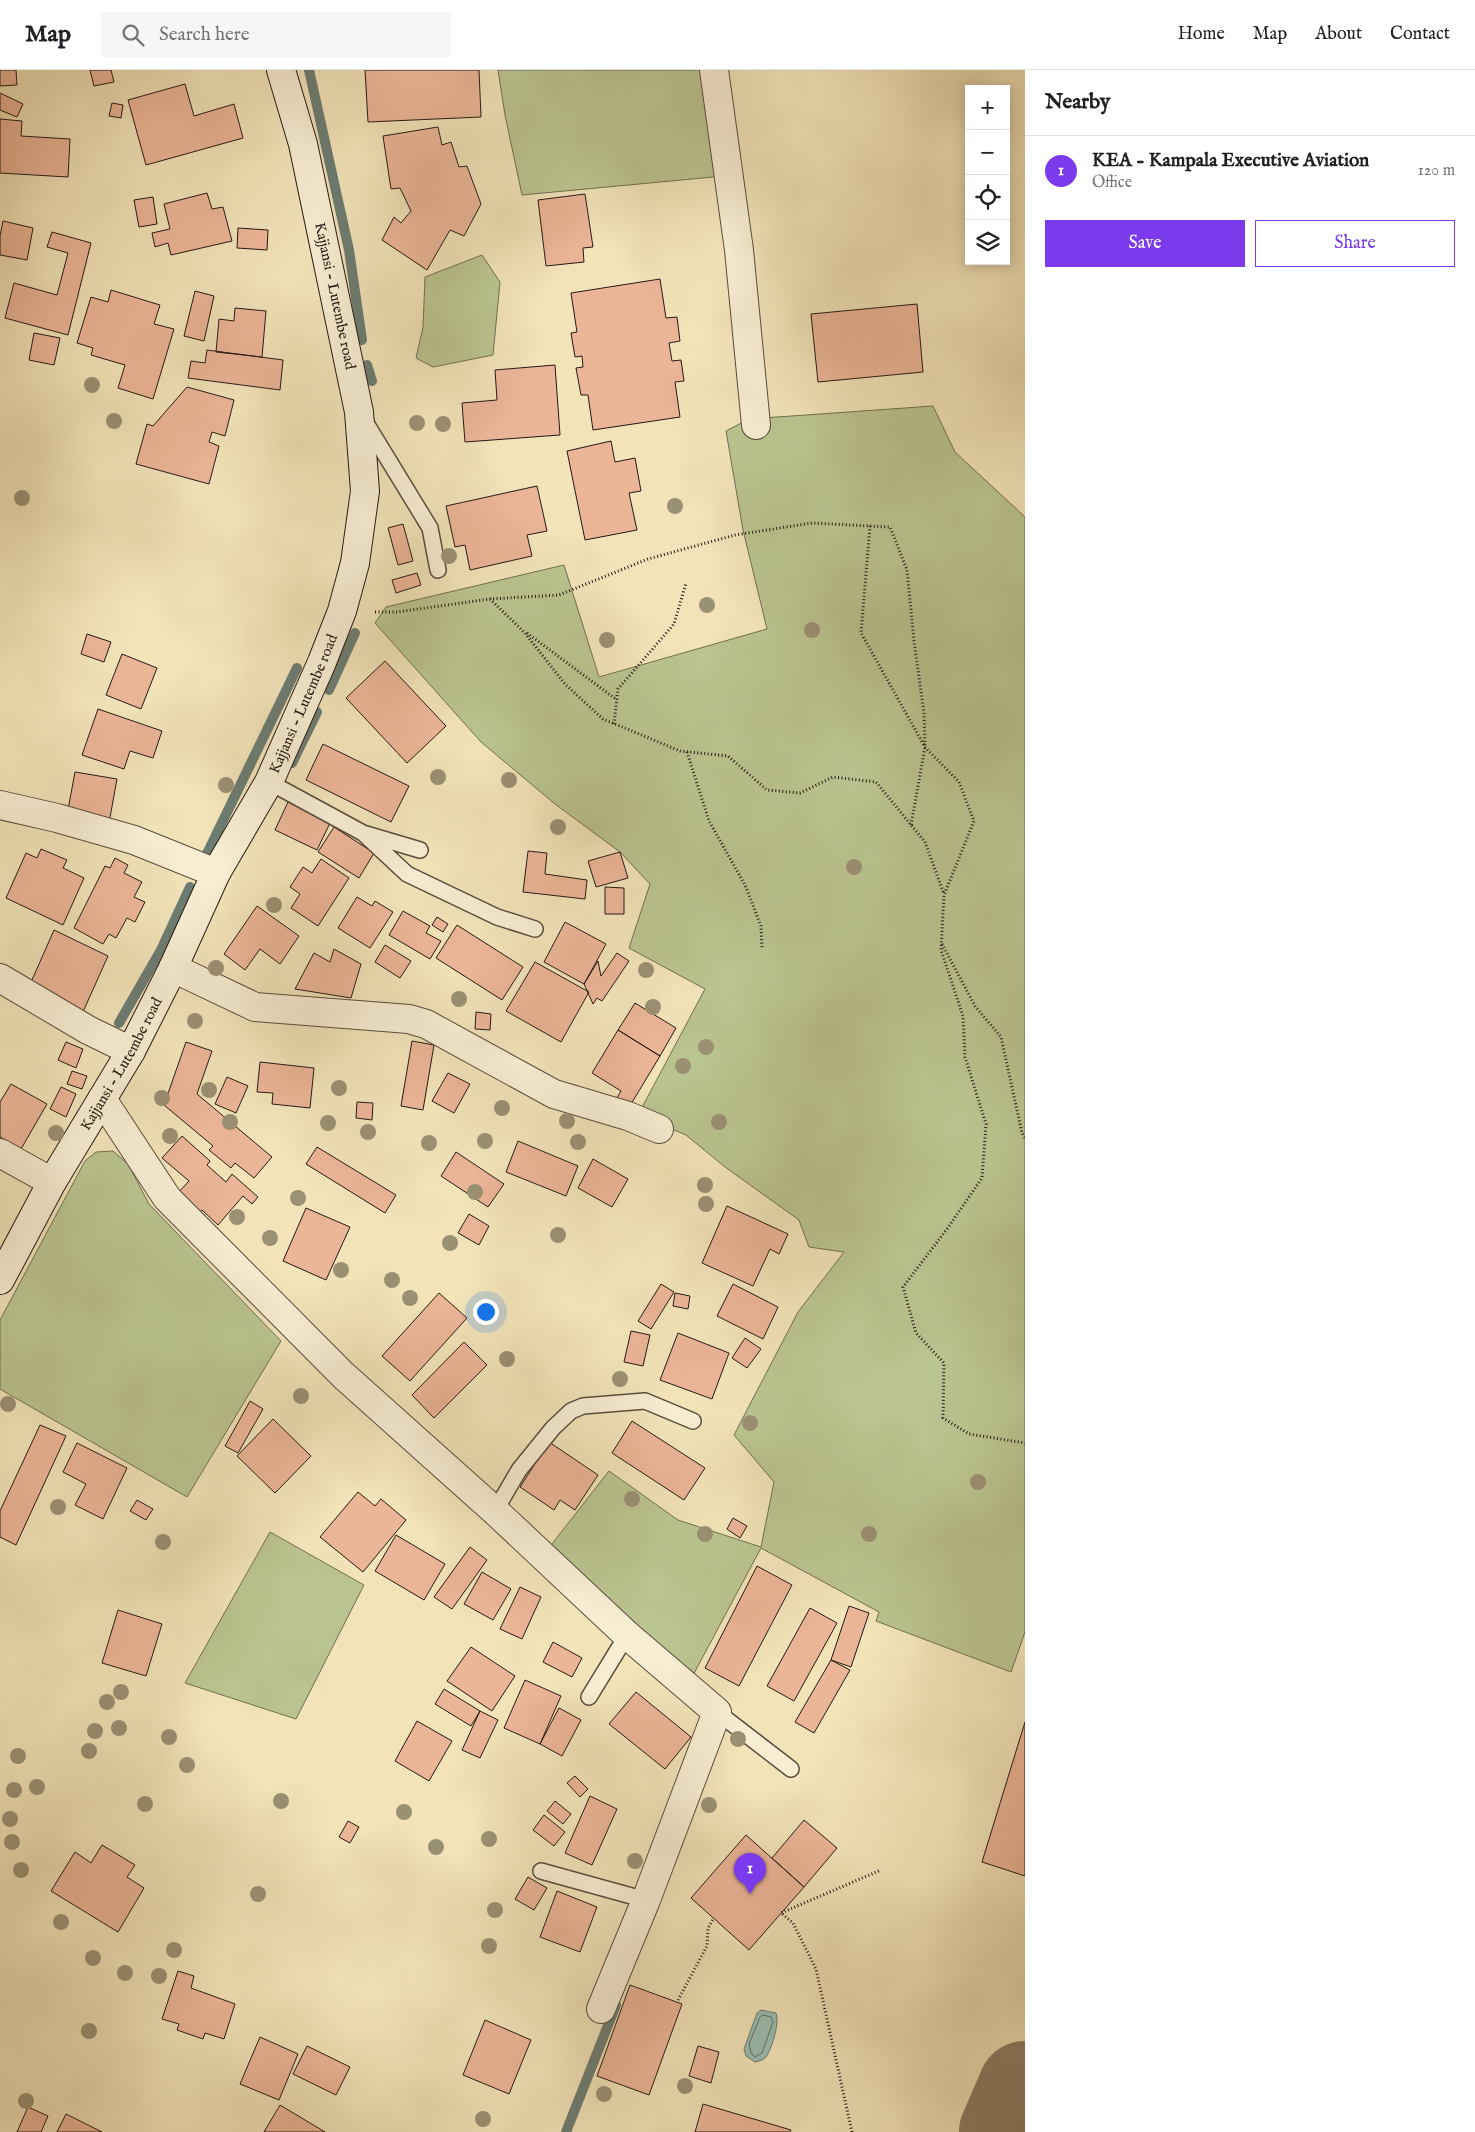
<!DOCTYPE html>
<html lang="en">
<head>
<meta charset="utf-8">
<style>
  :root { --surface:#fff; --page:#f6f6f6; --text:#202124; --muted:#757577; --line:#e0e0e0; --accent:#7c3aed }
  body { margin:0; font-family:"IM FELL English",serif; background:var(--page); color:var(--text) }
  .controls { position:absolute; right:15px; top:15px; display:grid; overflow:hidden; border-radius:0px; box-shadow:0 2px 12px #0003 }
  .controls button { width:45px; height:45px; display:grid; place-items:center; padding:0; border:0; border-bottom:1px solid var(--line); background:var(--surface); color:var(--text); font:25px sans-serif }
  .you { position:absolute; left:485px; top:1241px; width:18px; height:18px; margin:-12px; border:4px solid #fff; border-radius:50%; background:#1a73e8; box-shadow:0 0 0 8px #1a73e833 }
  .badge { display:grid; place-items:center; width:32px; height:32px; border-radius:50%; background:var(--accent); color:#fff; font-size:16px; font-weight:700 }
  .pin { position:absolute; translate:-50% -41px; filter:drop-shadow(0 1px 2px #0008) }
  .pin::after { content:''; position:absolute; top:26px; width:18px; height:15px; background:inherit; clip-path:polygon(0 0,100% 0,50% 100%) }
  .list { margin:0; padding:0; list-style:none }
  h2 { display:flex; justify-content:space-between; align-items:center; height:65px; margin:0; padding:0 20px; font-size:21px }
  h2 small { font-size:16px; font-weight:400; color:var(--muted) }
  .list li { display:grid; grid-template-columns:32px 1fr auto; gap:15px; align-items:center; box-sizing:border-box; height:70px; padding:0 20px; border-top:1px solid var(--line) }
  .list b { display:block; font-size:19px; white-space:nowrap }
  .list p { margin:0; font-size:16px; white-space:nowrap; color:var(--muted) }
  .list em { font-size:16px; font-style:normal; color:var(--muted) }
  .actions { display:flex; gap:10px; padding:15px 20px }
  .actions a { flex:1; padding:11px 0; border:1px solid var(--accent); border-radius:0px; text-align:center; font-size:18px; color:var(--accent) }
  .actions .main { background:var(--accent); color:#fff }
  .icon { flex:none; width:28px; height:28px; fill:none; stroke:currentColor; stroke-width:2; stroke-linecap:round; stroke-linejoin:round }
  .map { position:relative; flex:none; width:1025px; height:2062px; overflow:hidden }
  header { display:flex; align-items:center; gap:30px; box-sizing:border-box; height:70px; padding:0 25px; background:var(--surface); border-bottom:1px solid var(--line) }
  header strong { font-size:24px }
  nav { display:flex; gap:28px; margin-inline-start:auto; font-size:18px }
  .search { width:350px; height:45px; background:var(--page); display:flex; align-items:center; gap:12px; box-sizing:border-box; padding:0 18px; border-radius:0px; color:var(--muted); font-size:19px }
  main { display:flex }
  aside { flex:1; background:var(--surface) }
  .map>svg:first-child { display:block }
  .green { fill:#bac490; stroke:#706e52 }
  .water { fill:#9bbeb1; stroke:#6c7c72 }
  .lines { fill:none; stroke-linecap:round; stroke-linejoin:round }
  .shore { stroke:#606c62; stroke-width:1 }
  .stream { stroke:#6c7c72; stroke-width:10 }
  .taxiway { stroke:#8c7e66; stroke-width:94 }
  .building { fill:#ebb597; stroke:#261913 }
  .lane-casing { stroke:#594c3c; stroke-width:18 }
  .street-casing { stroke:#594c3c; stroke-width:30 }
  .secondary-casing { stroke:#261913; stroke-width:30 }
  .path { stroke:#261913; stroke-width:3; stroke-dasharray:1 2.5; stroke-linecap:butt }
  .lane { stroke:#f7edd2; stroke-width:15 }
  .street { stroke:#f7edd2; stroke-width:28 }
  .secondary { stroke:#f7edd2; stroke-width:28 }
  .tree { fill:#9a9072 }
  .labels { text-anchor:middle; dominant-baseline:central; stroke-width:4.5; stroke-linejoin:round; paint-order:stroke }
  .street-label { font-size:15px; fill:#261913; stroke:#f7edd2 }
</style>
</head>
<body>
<header>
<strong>Map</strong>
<div class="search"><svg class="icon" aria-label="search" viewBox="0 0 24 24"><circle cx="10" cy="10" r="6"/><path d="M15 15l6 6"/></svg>Search here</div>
<nav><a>Home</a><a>Map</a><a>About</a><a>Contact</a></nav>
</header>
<main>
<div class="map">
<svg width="1025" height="2062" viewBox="0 0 1025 2062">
  <rect width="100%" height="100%" fill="#f2e3b9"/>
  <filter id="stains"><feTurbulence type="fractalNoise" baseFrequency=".004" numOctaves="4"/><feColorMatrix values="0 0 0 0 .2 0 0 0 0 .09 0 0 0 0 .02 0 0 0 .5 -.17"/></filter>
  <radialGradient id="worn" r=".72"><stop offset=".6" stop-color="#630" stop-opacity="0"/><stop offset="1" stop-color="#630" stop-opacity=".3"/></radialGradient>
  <path class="green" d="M498 0H705L724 106 522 125 505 45Z
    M482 185 500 212 493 285 433 297 416 288 423 257 425 207Z
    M933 336 955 382 1025 447V1562L1011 1602 876 1551 879 1542 761 1478 691 1609 548 1479 609 1401 678 1450 761 1477 774 1412 734 1365 798 1242 844 1182 809 1177 799 1150 725 1097 686 1065 638 1045 705 919 629 878 650 814 620 782 555 734 481 672 375 553 386 537 564 495 599 607 767 559 743 460 726 361 749 349Z
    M113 1081 128 1094 149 1134 281 1271 187 1427 0 1319V1250L85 1091 96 1082Z
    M270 1462 364 1515 296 1649 185 1613Z"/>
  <path class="water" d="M761 1940 776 1943C780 1952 772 1978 766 1987 763 1990 760 1991 755 1992L746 1986 744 1979 757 1943Z"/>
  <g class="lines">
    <path class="shore" d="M763 1945 771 1947 773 1952 762 1983 755 1987 751 1983 749 1974 760 1947Z"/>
    <path class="stream" d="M309 0 349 180 362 270
      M367 295 372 311
      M329 620 355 563
      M292 693 317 642
      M202 794 297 598
      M119 953 161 880 190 817
      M566 2062 616 1935"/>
    <path class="taxiway" d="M1006 2062 1025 2018"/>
  </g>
  <path class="building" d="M0 0H16L17 15 0 16Z
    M90 0H111L114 12 94 16Z
    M365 0H479L481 47 368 52Z
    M185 14 194 46 234 34 243 68 146 95 128 30Z
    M0 23 23 34 17 47 0 40Z
    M112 33 123 35 121 48 109 46Z
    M0 49 22 51 21 66 70 69 68 107 0 103Z
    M438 57 442 75 451 72 459 97 467 96 481 134 464 166 450 160 427 200 382 170 394 147 401 153 411 141 400 118 391 119 383 66Z
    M207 123 212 139 223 137 232 171 171 185 168 173 155 177 152 163 170 159 164 134Z
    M585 124 593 177 583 178 584 192 546 196 538 130Z
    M153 127 157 154 139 157 134 130Z
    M3 151 33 158 27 190 0 185V166Z
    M238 158 268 160 267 180 237 178Z
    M52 162 91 173 68 265 5 248 14 213 57 225 68 183 47 177Z
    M660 209 666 248 677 247 680 271 669 273 672 291 681 290 684 311 675 312 680 347 593 360 588 325H581L576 298 583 297 582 286 575 287 571 263 577 262 571 223Z
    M111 220 160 235 154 254 174 259 153 329 118 318 125 295 91 285 93 278 77 273 91 227 108 232Z
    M195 221 214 226 204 271 184 266Z
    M917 234 923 302 818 312 811 244Z
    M235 238 266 241 262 287 216 282 219 249 234 251Z
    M34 263 60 268 54 295 29 290Z
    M207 280 283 290 280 320 188 308 191 291 205 293Z
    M555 295 560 365 465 372 462 333 497 330 495 300Z
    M187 317 234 330 225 366 212 362 209 372 219 376 209 414 136 394 147 354 153 356Z
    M611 371 615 392 635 388 641 421 629 423 637 460 585 470 567 381Z
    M537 416 547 461 527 465 532 486 470 500 465 475 455 477 446 436Z
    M403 454 413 491 398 495 388 458Z
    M417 503 421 515 396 523 392 510Z
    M87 564 111 572 104 592 81 584Z
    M122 584 157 598 141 639 106 625Z
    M385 591 446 656 407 693 346 628Z
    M98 639 162 661 153 688 130 681 124 699 82 685Z
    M323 674 409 716 391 752 306 710Z
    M75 702 117 709 109 753 67 745Z
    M288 732 330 753 317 780 275 760Z
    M334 757 374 783 359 808 318 782Z
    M41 779 67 790 63 798 84 808 63 855 6 828 26 783 37 788Z
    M528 781 547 783 545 804 587 810 585 829 523 822Z
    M620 782 628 808 596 817 588 791Z
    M115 788 128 795 124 803 142 812 134 827 145 832 135 852 127 848 116 868 109 864 103 874 74 858 105 796 110 798Z
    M321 789 349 808 318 856 291 838 300 824 290 817 303 797 312 803Z
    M605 817 624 818V844H605Z
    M357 827 372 836 375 831 393 842 370 878 338 858Z
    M257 836 299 866 280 894 260 879 245 900 224 884Z
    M403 841 430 856 426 863 441 871 430 889 389 865Z
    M437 847 448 854 443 862 432 855Z
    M565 852 606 874 584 914 544 892Z
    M457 855 523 897 502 930 436 888Z
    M54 860 108 886 82 944 28 919Z
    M385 875 411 891 400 908 375 892Z
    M334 879 361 894 351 928 295 919 314 883 330 892Z
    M617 883 629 891 602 931 597 928 593 934 584 914 598 891 601 906Z
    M535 892 589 922 561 972 506 941Z
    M635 933 676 958 660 986 618 960Z
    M476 942 491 944 490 960 475 959Z
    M618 960 660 986 628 1039 615 1031 621 1021 592 1003Z
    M412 971 434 975 423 1040 401 1036Z
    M66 972 83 979 76 998 58 990Z
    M186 972 212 981 197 1024 272 1087 254 1108 235 1093 231 1098 209 1080 213 1076 164 1035Z
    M260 992 314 998 310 1038 272 1034 273 1023 257 1022Z
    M72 1001 87 1006 82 1019 67 1014Z
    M448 1003 470 1014 454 1043 432 1031Z
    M227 1007 248 1016 236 1043 215 1034Z
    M11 1014 47 1034 21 1079 0 1067V1032Z
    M61 1017 76 1024 66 1047 50 1039Z
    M357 1032 373 1033 372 1050 356 1048Z
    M182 1066 210 1091 207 1095 226 1112 232 1104 258 1127 252 1134 243 1126 218 1155 202 1140 198 1145 176 1125 189 1111 162 1088Z
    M518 1071 578 1096 566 1126 506 1102Z
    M317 1077 396 1125 385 1143 306 1094Z
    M456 1082 504 1114 488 1137 441 1106Z
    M593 1089 628 1109 612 1137 578 1118Z
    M727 1136 788 1164 779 1184 770 1179 753 1216 702 1193Z
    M306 1138 350 1157 326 1210 283 1191Z
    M469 1144 489 1156 479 1175 458 1163Z
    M661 1214 674 1222 651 1259 638 1251Z
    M733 1214 778 1237 763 1269 717 1246Z
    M439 1223 467 1248 410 1311 382 1286Z
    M675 1223 690 1226 688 1239 673 1236Z
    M631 1261 650 1265 643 1296 624 1292Z
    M678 1263 729 1283 712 1329 660 1310Z
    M745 1268 761 1279 747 1298 732 1288Z
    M464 1272 487 1295 434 1348 412 1325Z
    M250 1331 263 1339 238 1383 225 1376Z
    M273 1349 311 1386 275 1423 237 1386Z
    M632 1351 705 1398 684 1430 612 1383Z
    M40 1355 66 1366 16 1475 0 1467V1441Z
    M549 1372 598 1405 575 1440 560 1430 554 1440 520 1417Z
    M77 1373 127 1398 103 1449 75 1435 86 1414 63 1402Z
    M358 1422 375 1436 381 1429 406 1450 363 1502 320 1467Z
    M137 1430 153 1439 146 1450 130 1441Z
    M733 1448 747 1456 740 1468 727 1459Z
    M396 1465 445 1494 424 1530 375 1501Z
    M470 1477 487 1490 452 1539 434 1527Z
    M757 1496 792 1515 739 1616 705 1598Z
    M482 1502 511 1519 493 1550 464 1534Z
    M520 1517 541 1527 522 1569 500 1559Z
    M849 1536 869 1543 851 1597 831 1590Z
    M810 1538 837 1553 794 1631 767 1616Z
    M118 1540 162 1554 146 1606 102 1593Z
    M553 1572 582 1588 572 1607 543 1592Z
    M471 1577 515 1606 492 1641 447 1611Z
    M831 1590 850 1600 814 1663 795 1652Z
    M525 1610 561 1626 540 1674 504 1658Z
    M444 1619 480 1641 471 1656 435 1634Z
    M636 1622 691 1667 665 1699 609 1654Z
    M559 1638 581 1650 562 1686 540 1674Z
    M480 1641 498 1650 480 1688 462 1680Z
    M417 1651 452 1671 429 1711 395 1691Z
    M1025 1652V1806L982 1792Z
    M575 1706 588 1719 580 1727 567 1713Z
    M590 1726 617 1739 592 1795 565 1783Z
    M555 1731 571 1744 563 1754 547 1741Z
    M544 1745 565 1762 554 1776 533 1760Z
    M804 1750 837 1778 804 1817 772 1788Z
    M348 1751 359 1757 350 1773 339 1767Z
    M746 1765 804 1817 749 1880 691 1828Z
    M102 1775 135 1795 127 1807 144 1818 118 1862 51 1821 75 1782 91 1793Z
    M528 1807 547 1818 534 1840 515 1829Z
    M557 1821 597 1837 580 1882 540 1867Z
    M178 1901 194 1906 191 1918 235 1934 224 1969 205 1963 203 1969 177 1960 179 1954 162 1949Z
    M630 1915 682 1934 649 2025 597 2006Z
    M485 1950 531 1970 509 2024 463 2005Z
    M260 1967 298 1984 279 2030 240 2014Z
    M307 1976 350 1997 336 2025 293 2004Z
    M698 1976 719 1982 711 2013 689 2006Z
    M703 2034 791 2060 790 2062H695Z
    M280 2035 325 2062H264Z
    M28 2037 48 2046 41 2062H17Z
    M66 2044 102 2062H57Z"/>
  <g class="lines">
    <g class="lane-casing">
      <path id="lane" d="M364 350 430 458 438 500
        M269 712 363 763 407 804 497 847 535 859
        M366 764 420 780
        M495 1441 519 1400 553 1358 571 1341 583 1336 645 1331 693 1351
        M589 1627 627 1565
        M717 1642 791 1699
        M541 1801 646 1830"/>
    </g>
    <g class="street-casing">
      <path id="street" d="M714 0 739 180 756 355
        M0 735 57 748 134 770 216 803
        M173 898 255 937 409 949 426 954 554 1024 628 1046 659 1059
        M0 908 88 960 131 981
        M102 1029 167 1128 343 1305 495 1441 627 1565 717 1642 646 1830 601 1939
        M0 1083 52 1112"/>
    </g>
    <g class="secondary-casing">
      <g id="secondary">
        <path id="s1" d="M0 1210 52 1112 131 981 173 898 216 803 269 712 322 592 342 541 355 493 365 421 359 342 303 74 281 0"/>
      </g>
    </g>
    <path class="path" d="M870 456 861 563 925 677 959 712 974 751 944 825 941 880 963 946 965 987 986 1054 982 1108 947 1159 903 1217 916 1263 944 1293 943 1348 969 1364 1025 1373
      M490 529 525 563 565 614 603 649 680 681 728 686 767 720 800 723 833 707 876 712 925 772 944 824
      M375 542H397L490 529 559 525 648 489 735 465 812 453 890 457 907 500 914 571 924 643 925 677 911 755
      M527 563 617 630
      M614 654 618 619 674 554 686 513
      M687 682 709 751 745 815 761 856 762 879
      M942 874 975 936 1001 967 1022 1063 1025 1068
      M678 1930 707 1876 708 1858 714 1848
      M852 2062 816 1899 793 1853 781 1843 881 1800"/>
    <use href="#lane" class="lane"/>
    <use href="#street" class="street"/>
    <use href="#secondary" class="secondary"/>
  </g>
  <g class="tree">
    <circle cx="92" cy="315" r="8"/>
    <circle cx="114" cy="351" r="8"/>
    <circle cx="417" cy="353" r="8"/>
    <circle cx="443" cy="354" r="8"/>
    <circle cx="22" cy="428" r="8"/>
    <circle cx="675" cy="436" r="8"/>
    <circle cx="449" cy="486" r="8"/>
    <circle cx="707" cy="535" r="8"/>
    <circle cx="812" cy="560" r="8"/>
    <circle cx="607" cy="570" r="8"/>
    <circle cx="438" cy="707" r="8"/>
    <circle cx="509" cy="710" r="8"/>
    <circle cx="226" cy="715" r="8"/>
    <circle cx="558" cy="757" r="8"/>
    <circle cx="854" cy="797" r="8"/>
    <circle cx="274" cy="835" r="8"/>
    <circle cx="216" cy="898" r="8"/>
    <circle cx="646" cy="900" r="8"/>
    <circle cx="459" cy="929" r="8"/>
    <circle cx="653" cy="937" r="8"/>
    <circle cx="195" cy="951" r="8"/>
    <circle cx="706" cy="977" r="8"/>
    <circle cx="683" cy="996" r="8"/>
    <circle cx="339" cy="1018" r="8"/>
    <circle cx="209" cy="1020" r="8"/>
    <circle cx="162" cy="1028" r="8"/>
    <circle cx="502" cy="1038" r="8"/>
    <circle cx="567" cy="1051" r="8"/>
    <circle cx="230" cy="1052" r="8"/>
    <circle cx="719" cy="1052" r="8"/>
    <circle cx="328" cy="1053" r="8"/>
    <circle cx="368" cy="1062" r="8"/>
    <circle cx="56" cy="1063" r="8"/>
    <circle cx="170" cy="1066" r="8"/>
    <circle cx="485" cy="1071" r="8"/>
    <circle cx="578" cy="1072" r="8"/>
    <circle cx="429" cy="1073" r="8"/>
    <circle cx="705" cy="1115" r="8"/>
    <circle cx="475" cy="1122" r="8"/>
    <circle cx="298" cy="1128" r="8"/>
    <circle cx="706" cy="1134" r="8"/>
    <circle cx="237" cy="1147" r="8"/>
    <circle cx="558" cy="1165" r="8"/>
    <circle cx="270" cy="1168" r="8"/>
    <circle cx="450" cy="1173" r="8"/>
    <circle cx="341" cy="1200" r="8"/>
    <circle cx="392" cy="1210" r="8"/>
    <circle cx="410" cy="1228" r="8"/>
    <circle cx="507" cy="1289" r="8"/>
    <circle cx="620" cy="1309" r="8"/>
    <circle cx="301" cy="1326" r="8"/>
    <circle cx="8" cy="1334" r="8"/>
    <circle cx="750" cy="1353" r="8"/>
    <circle cx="978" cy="1412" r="8"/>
    <circle cx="632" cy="1429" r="8"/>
    <circle cx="58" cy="1437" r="8"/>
    <circle cx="705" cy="1464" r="8"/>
    <circle cx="869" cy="1464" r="8"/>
    <circle cx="163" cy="1472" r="8"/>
    <circle cx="121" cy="1622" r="8"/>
    <circle cx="107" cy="1632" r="8"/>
    <circle cx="119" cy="1658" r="8"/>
    <circle cx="95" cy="1661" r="8"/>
    <circle cx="169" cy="1667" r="8"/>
    <circle cx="738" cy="1669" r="8"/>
    <circle cx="89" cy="1681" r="8"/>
    <circle cx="18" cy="1686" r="8"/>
    <circle cx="187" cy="1695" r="8"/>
    <circle cx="37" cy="1717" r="8"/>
    <circle cx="14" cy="1720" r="8"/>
    <circle cx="281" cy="1731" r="8"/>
    <circle cx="145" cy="1734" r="8"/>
    <circle cx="709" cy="1735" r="8"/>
    <circle cx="404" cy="1742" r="8"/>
    <circle cx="10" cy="1749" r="8"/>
    <circle cx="489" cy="1769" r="8"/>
    <circle cx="12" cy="1772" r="8"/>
    <circle cx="436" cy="1777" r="8"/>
    <circle cx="635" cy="1791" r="8"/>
    <circle cx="21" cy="1800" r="8"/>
    <circle cx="258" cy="1824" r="8"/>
    <circle cx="495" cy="1840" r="8"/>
    <circle cx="61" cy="1852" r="8"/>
    <circle cx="489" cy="1876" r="8"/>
    <circle cx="174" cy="1880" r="8"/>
    <circle cx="93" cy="1888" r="8"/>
    <circle cx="125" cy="1903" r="8"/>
    <circle cx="159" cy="1906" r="8"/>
    <circle cx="89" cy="1961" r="8"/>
    <circle cx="685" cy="2016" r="8"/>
    <circle cx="604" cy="2024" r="8"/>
    <circle cx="26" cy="2031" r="8"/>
    <circle cx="483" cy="2049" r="8"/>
  </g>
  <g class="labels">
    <g class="street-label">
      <text transform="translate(335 226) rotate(78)">Kajjansi - Lutembe road</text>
      <text stroke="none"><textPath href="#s1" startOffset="652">Kajjansi - Lutembe road</textPath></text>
      <text stroke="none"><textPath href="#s1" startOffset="248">Kajjansi - Lutembe road</textPath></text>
    </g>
  </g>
  <rect width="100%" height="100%" filter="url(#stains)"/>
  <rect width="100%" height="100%" fill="url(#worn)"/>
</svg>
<div class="controls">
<button>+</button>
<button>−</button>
<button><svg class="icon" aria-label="locate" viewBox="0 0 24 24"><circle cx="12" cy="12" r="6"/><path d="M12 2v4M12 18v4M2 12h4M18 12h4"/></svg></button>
<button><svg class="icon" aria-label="layers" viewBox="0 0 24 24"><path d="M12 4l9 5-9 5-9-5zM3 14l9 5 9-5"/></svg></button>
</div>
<div class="you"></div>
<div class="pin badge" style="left:750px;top:1824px">1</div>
</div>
<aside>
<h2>Nearby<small></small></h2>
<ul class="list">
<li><span class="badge">1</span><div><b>KEA - Kampala Executive Aviation</b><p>Office</p></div><em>120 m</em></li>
</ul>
<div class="actions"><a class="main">Save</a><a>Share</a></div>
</aside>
</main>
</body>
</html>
